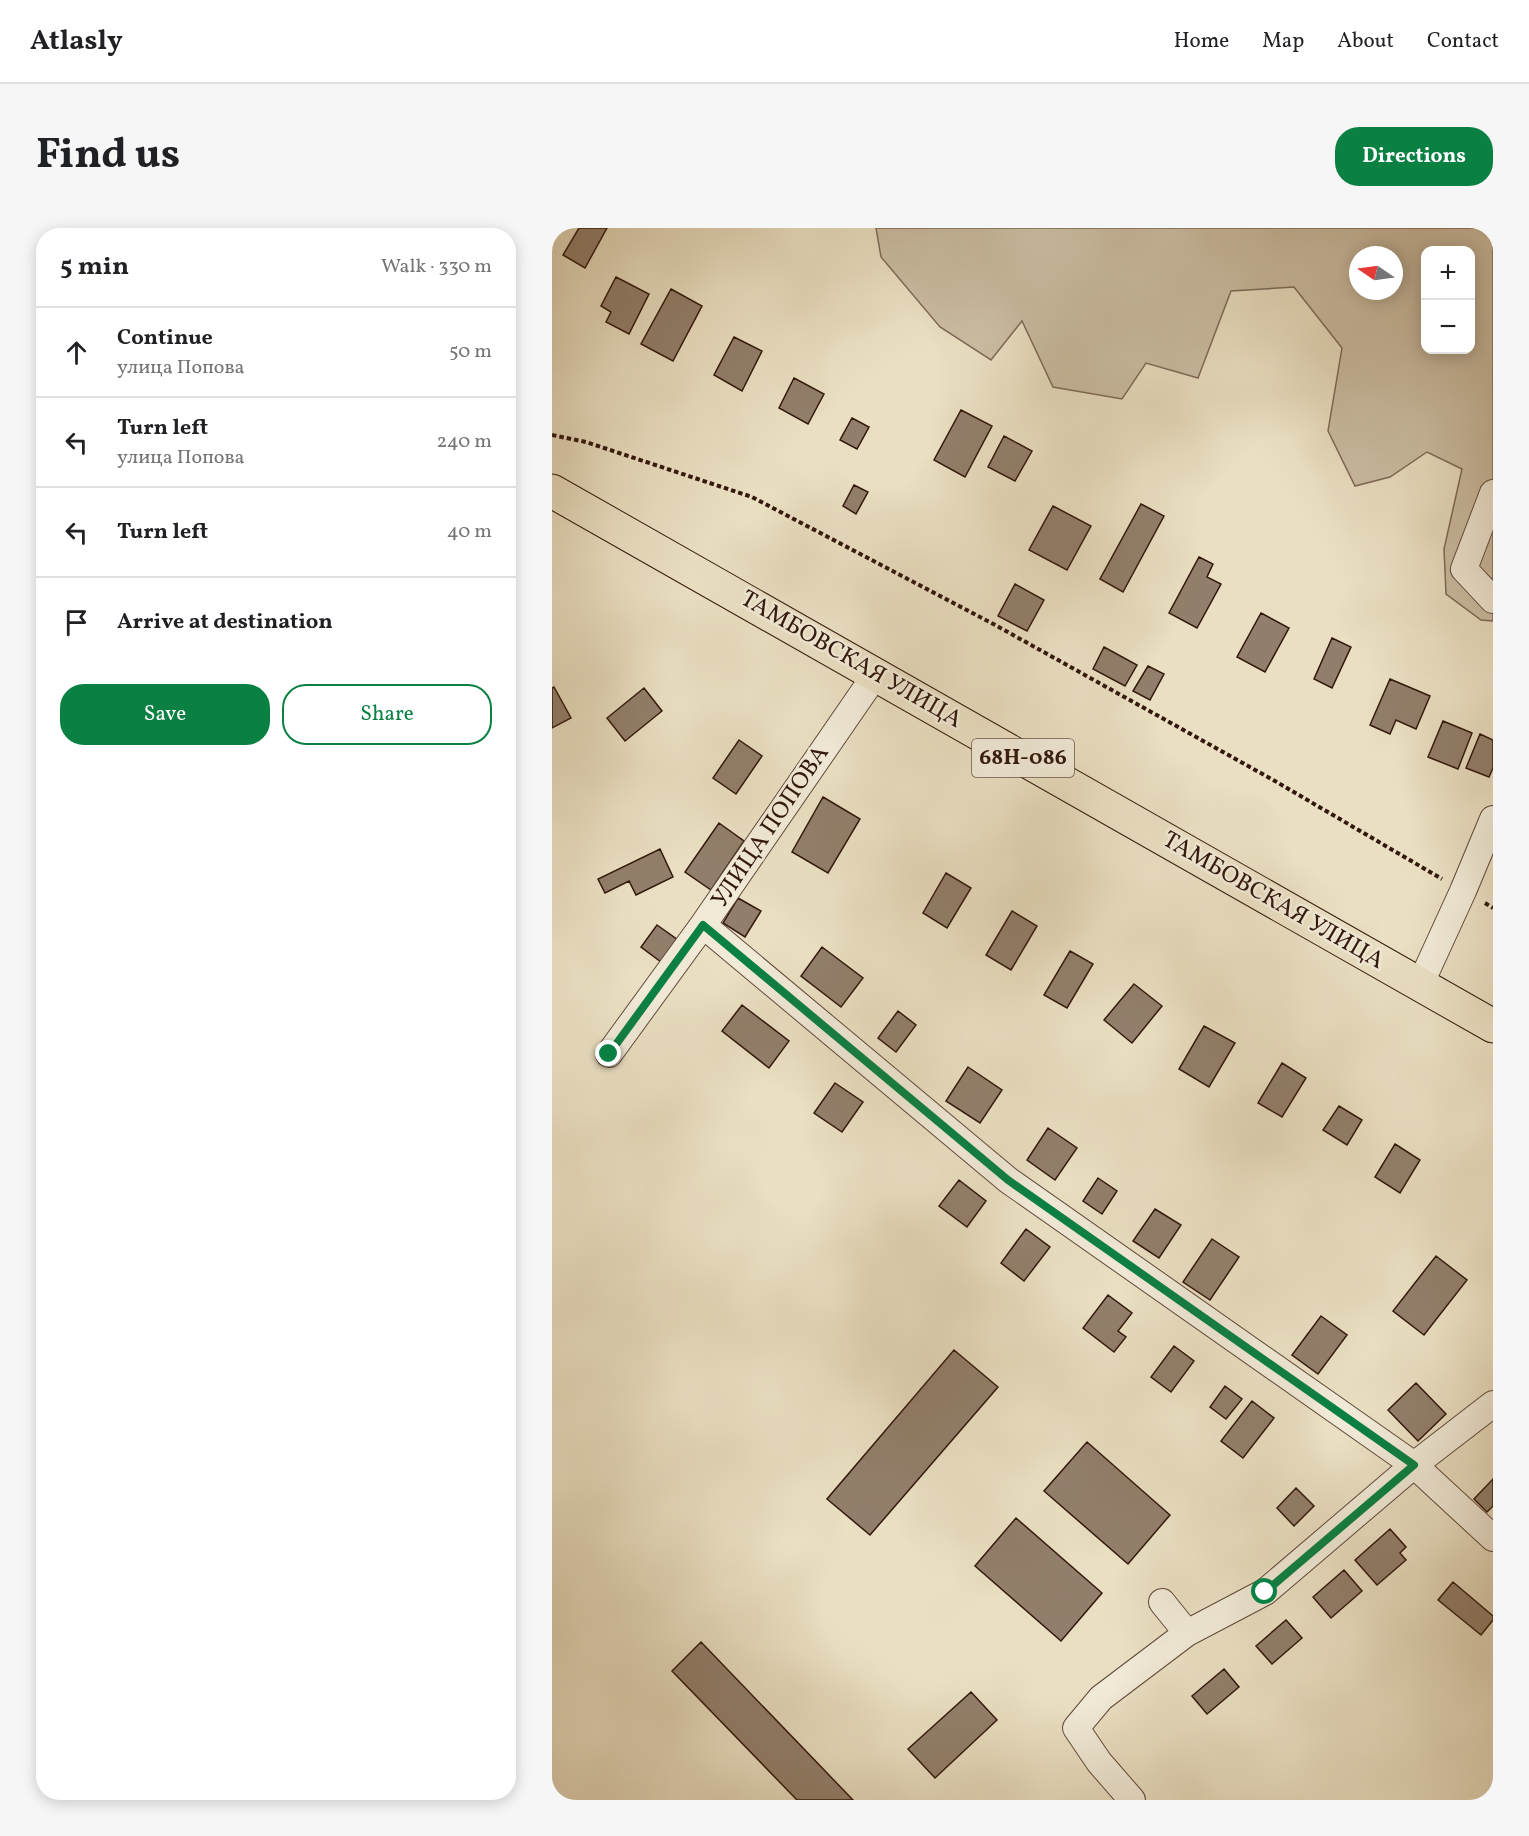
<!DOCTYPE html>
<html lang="en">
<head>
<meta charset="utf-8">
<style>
  :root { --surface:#fff; --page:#f6f6f6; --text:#202124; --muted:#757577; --line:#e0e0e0; --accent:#0b8043 }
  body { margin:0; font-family:Vollkorn,serif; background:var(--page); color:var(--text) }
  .controls { position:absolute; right:18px; top:18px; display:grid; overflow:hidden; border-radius:12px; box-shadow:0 3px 15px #0003 }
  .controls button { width:54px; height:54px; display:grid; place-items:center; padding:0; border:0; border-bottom:2px solid var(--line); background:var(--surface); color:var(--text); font:30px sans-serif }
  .compass { position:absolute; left:797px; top:18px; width:54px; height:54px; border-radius:50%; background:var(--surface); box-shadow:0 3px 15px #0003; rotate:283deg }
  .stop { position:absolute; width:18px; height:18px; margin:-14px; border:4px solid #0b8043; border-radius:50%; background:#fff }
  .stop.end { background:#0b8043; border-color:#fff; box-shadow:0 2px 6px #0008 }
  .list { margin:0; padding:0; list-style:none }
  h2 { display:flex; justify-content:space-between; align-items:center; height:78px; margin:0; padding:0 24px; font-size:26px }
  h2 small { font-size:20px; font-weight:400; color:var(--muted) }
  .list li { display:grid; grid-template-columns:39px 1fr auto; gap:18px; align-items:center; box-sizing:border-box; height:90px; padding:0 24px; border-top:2px solid var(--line) }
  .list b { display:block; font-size:22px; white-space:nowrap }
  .list p { margin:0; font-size:20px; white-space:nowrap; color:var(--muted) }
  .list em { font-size:20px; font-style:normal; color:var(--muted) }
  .actions { display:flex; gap:12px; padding:18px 24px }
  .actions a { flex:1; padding:14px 0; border:2px solid var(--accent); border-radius:24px; text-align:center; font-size:21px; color:var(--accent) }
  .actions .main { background:var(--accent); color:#fff }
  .icon { flex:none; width:33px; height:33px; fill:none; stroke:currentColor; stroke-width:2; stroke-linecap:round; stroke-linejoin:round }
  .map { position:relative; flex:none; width:941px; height:1572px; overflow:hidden; border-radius:24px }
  header { display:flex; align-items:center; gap:36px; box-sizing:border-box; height:84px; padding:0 30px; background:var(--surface); border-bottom:2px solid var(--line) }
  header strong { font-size:28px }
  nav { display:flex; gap:33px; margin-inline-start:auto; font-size:21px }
  .intro { display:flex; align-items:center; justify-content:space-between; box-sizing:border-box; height:144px; padding:0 36px }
  h1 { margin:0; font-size:42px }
  .button { padding:15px 27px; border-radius:24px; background:var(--accent); color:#fff; font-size:21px; font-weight:700 }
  main { display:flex; gap:36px; padding:0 36px }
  aside { flex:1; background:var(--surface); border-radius:24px; box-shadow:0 3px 15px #0003 }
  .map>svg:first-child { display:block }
  .green { fill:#cbbda3; stroke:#7e6a58; stroke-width:1.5; fill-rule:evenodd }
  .building { fill:#927f6b; stroke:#32180c; stroke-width:1.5 }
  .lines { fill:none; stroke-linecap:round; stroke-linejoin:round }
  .minor-casing { stroke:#604a3a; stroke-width:28 }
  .major-casing { stroke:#32180c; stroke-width:35 }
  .path { stroke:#32180c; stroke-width:4; stroke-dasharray:4.5 3; stroke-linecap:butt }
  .minor { stroke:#f1ead7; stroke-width:26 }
  .major { stroke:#eadfc2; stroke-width:33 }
  .route { stroke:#0b8043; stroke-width:8 }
  .labels { text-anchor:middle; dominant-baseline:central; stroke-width:5; stroke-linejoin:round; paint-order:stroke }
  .shield { fill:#f1ead7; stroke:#6b5749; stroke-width:1.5 }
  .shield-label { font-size:22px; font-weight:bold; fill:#32180c }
  .street-label { font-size:24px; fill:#32180c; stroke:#f1ead7 }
</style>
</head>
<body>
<header>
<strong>Atlasly</strong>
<nav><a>Home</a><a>Map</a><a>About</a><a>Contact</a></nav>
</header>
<div class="intro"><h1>Find us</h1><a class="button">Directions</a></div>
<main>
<aside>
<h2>5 min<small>Walk · 330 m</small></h2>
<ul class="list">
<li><svg class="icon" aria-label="ahead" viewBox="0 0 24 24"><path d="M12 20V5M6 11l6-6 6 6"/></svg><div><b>Continue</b><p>улица Попова</p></div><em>50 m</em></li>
<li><svg class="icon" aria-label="left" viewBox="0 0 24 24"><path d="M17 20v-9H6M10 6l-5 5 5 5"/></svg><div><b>Turn left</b><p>улица Попова</p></div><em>240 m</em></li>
<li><svg class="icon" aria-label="left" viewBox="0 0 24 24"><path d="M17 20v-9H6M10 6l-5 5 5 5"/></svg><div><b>Turn left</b></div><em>40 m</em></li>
<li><svg class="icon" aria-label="arrive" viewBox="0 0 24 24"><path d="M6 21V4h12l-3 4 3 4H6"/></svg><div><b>Arrive at destination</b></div></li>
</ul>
<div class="actions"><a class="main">Save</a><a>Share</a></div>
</aside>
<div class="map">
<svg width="941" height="1572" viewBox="0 0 941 1572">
  <rect width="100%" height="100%" fill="#eadfc2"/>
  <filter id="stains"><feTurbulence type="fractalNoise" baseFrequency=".00333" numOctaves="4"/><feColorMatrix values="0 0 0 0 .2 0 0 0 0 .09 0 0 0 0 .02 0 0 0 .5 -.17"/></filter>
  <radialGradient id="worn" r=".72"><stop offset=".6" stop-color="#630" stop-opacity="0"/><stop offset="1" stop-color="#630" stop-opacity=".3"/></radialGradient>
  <path class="green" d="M324 0H941V393L929 392 894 366 892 321 910 241 875 224 838 249 803 258 776 203 790 120 742 59 679 63 646 150 594 135 570 171 501 159 470 93 439 132 388 99 329 29ZM874 22H918V122H874ZM806 27H842V63H806Z"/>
  <path class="building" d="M27 0H55L33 40 11 27Z
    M64 49 97 66 77 106 54 94 59 84 49 78Z
    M119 61 150 78 121 133 89 116Z
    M182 109 210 123 190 163 162 147Z
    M242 150 272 166 256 196 227 180Z
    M409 182 440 198 413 249 382 232Z
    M300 190 317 199 305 221 288 212Z
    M452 208 480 223 463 253 436 239Z
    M302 257 316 264 304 286 291 278Z
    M589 276 612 288 571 364 548 351Z
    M501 278 539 298 515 342 477 322Z
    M647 329 661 336 655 349 669 356 645 400 617 385Z
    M463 356 492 372 475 403 446 388Z
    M709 385 737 400 713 444 685 429Z
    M780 410 799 419 780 460 762 451Z
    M552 419 585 437 573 458 541 441Z
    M596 438 612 446 598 472 581 463Z
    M838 451 878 468 864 501 844 492 838 506 818 497Z
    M2 459 19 490 0 500V460Z
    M92 460 110 483 73 513 55 490Z
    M891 493 920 505 906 541 876 529Z
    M928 506 941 512V540L937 549 914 540Z
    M187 512 210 528 184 566 161 550Z
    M271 569 308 591 276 645 240 624Z
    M167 595 192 613 159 662 133 644Z
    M108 621 121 649 84 667 77 653 53 665 46 651Z
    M394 645 419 660 395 700 371 685Z
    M186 670 209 683 193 709 171 695Z
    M460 683 485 698 459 742 434 727Z
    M105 697 126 712 109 734 89 719Z
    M270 719 311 750 289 779 249 748Z
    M518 723 541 736 515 780 492 767Z
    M582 756 610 778 580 815 552 792Z
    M190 777 237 813 217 840 170 803Z
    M346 783 364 797 344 824 326 810Z
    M652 798 683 815 657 859 627 841Z
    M730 835 754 850 730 889 706 875Z
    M416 839 450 862 428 895 394 873Z
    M283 855 311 874 290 904 262 885Z
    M787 878 810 892 795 917 771 902Z
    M496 900 525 920 503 952 475 932Z
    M843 916 868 932 848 965 823 949Z
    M546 950 565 963 550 986 531 973Z
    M407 952 434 973 415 999 387 978Z
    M603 981 629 997 607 1030 581 1013Z
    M474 1001 498 1019 472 1053 449 1035Z
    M660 1011 687 1029 658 1072 631 1054Z
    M884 1028 915 1052 872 1107 841 1083Z
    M556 1067 580 1085 566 1103 574 1109 562 1124 531 1100Z
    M769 1088 795 1107 766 1146 740 1127Z
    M622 1118 642 1133 619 1164 599 1149Z
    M402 1122 446 1159 318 1307 275 1271Z
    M864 1155 894 1186 866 1213 836 1182Z
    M673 1158 690 1171 674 1191 658 1179Z
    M700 1173 722 1190 691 1230 669 1213Z
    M535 1214 618 1287 576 1336 492 1263Z
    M941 1251V1278L935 1284 922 1271Z
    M744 1260 762 1278 742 1298 725 1280Z
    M464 1290 550 1365 509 1413 423 1338Z
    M838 1301 854 1319 848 1325 854 1332 825 1357 803 1332Z
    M792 1342 810 1363 779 1390 761 1369Z
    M901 1354 941 1388V1392L929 1407 886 1372Z
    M734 1392 750 1410 720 1436 704 1418Z
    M149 1414 301 1572H245L120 1443Z
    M672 1441 687 1459 655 1486 640 1468Z
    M419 1464 445 1492 383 1550 356 1521Z"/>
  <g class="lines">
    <g class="minor-casing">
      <path id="minor" d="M941 265 912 341 941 372
        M151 697 456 952 862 1237 941 1310
        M868 757 911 663 941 591
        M57 826 151 697 324 446
        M610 1374 635 1405
        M580 1572 547 1534 524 1500 549 1470 635 1405 713 1364 862 1237 941 1176"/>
    </g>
    <g class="major-casing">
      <path id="major" d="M0 263 941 798"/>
    </g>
    <path class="path" d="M0 207 34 214 200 269 445 398 723 553 890 651
      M933 675 941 680"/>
    <use href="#minor" class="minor"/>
    <use href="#major" class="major"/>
  </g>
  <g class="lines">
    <path class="route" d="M57 826 151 697 456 952 862 1237 713 1364"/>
  </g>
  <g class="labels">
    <rect class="shield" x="420" y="511" width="102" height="38" rx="4.5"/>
    <g class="shield-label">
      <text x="471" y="530">68Н-086</text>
    </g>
    <g class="street-label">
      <text transform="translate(299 432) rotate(30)">ТАМБОВСКАЯ УЛИЦА</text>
      <text transform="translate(219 599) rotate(-56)">УЛИЦА ПОПОВА</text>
      <text transform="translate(721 673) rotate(30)">ТАМБОВСКАЯ УЛИЦА</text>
    </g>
  </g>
  <rect width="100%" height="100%" filter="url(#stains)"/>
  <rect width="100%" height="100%" fill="url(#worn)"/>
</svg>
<div class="controls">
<button>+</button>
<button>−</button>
</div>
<svg class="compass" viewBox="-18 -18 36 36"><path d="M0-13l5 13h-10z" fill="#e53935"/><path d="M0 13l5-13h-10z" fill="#757577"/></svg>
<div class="stop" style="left:713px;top:1364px"></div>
<div class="stop end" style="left:57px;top:826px"></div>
</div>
</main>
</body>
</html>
